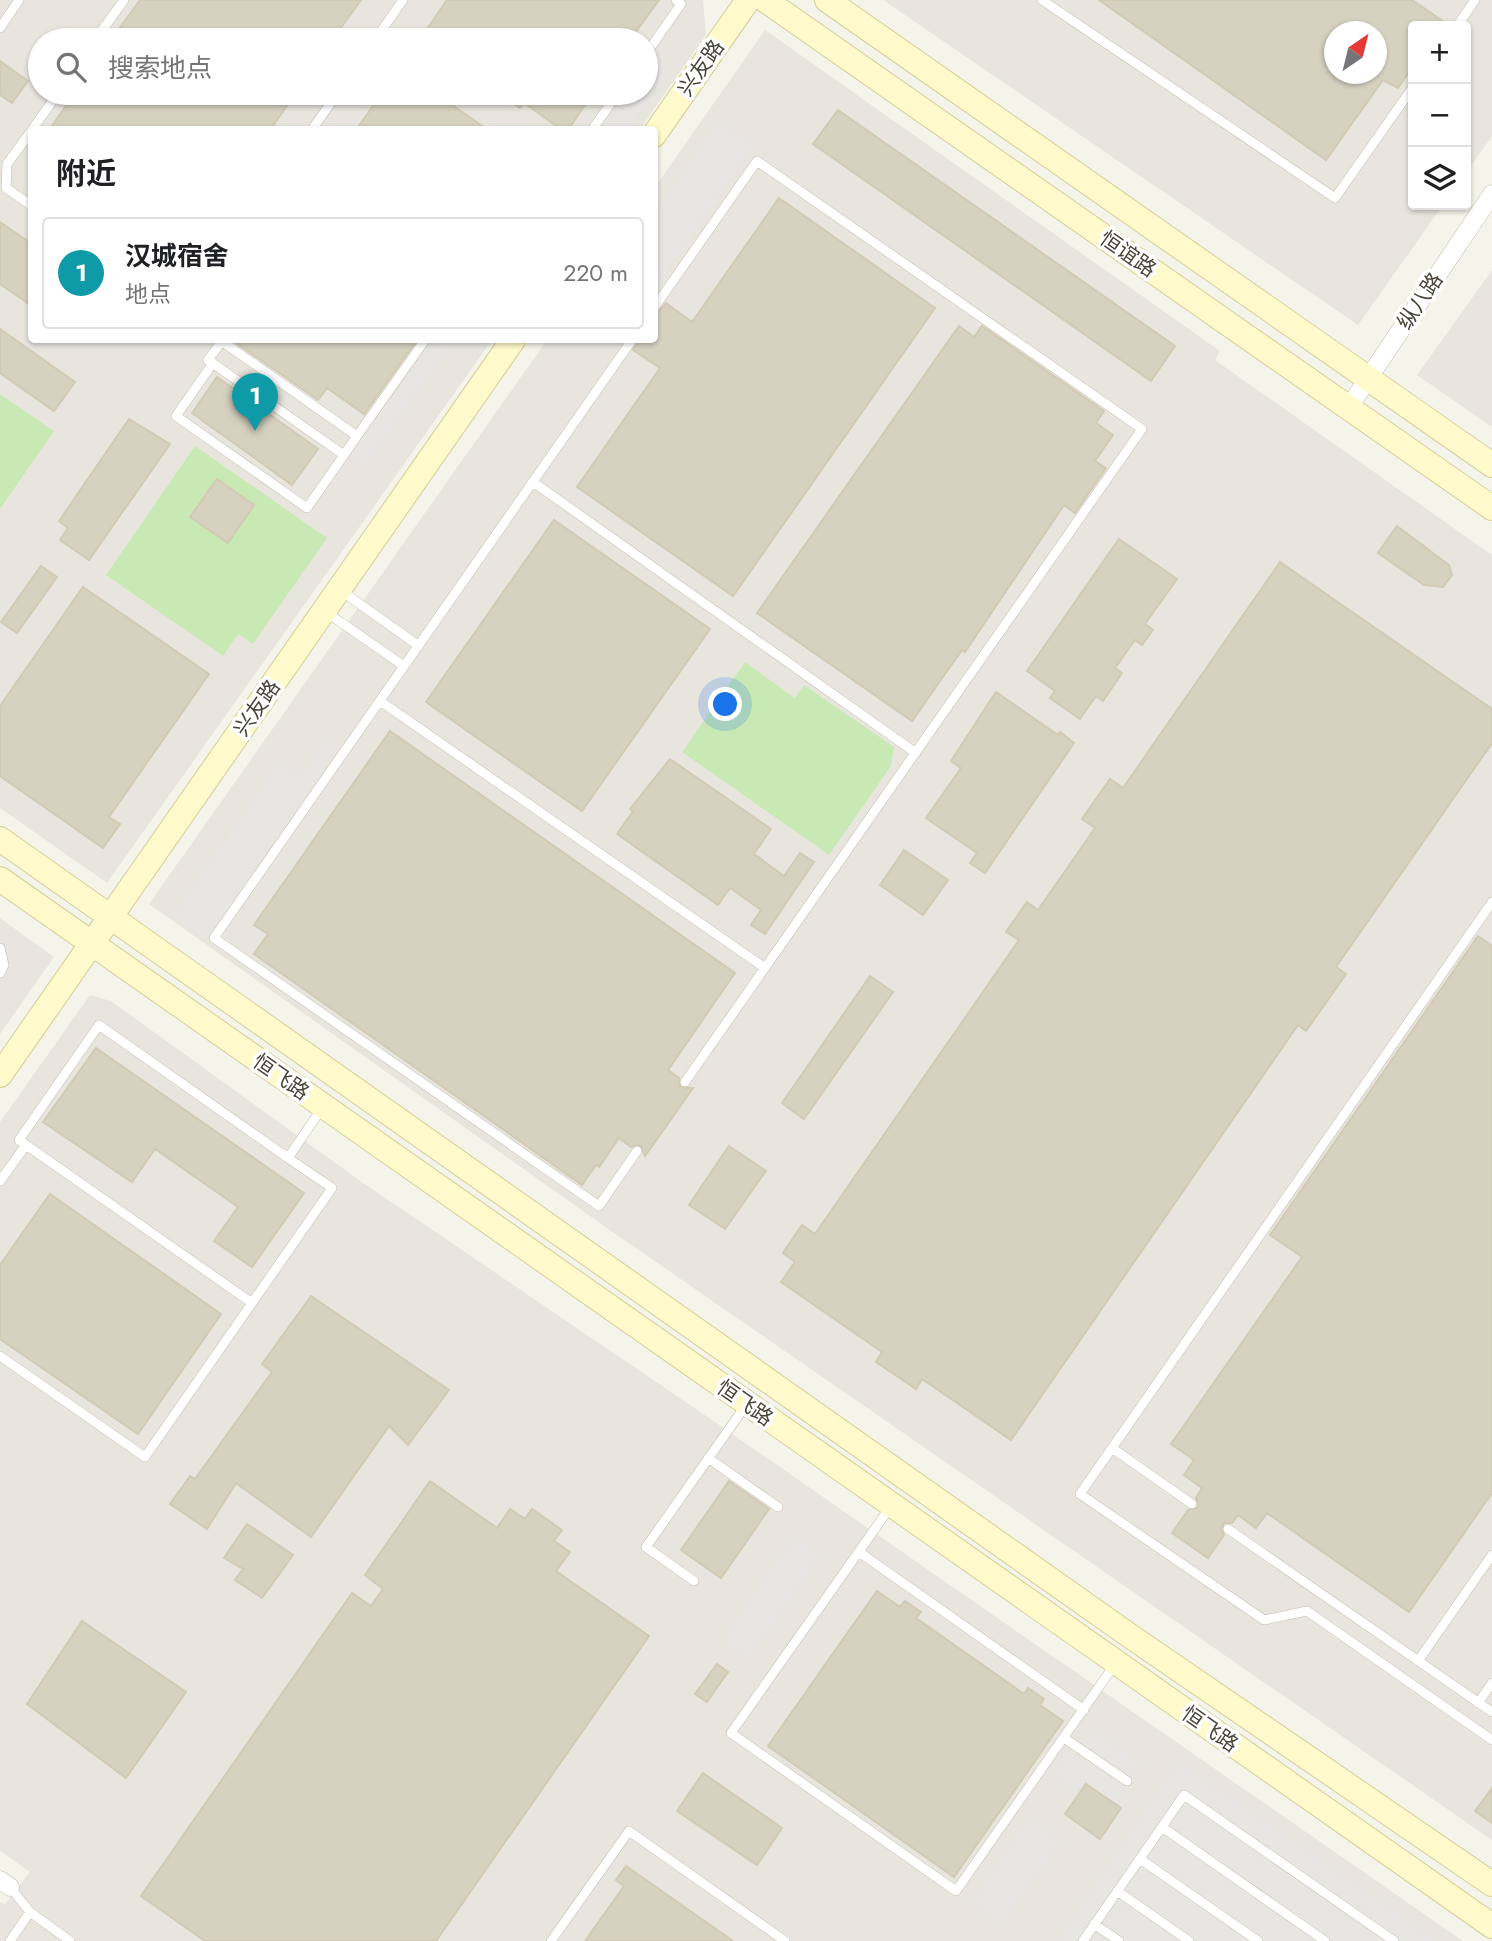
<!DOCTYPE html>
<html lang="zh">
<head>
<meta charset="utf-8">
<style>
  :root { --surface:#fff; --page:#f2f2f2; --text:#202124; --muted:#757577; --line:#e0e0e0; --accent:#db2777 }
  body { margin:0; font-family:Jost,"Noto Sans SC",sans-serif; background:var(--page); color:var(--text) }
  .controls { position:absolute; right:21px; top:21px; display:grid; overflow:hidden; border-radius:7px; box-shadow:0 2px 5px #0004 }
  .controls button { width:63px; height:63px; display:grid; place-items:center; padding:0; border:0; border-bottom:2px solid var(--line); background:var(--surface); color:var(--text); font:35px sans-serif }
  .compass { position:absolute; left:1324px; top:21px; width:63px; height:63px; border-radius:50%; background:var(--surface); box-shadow:0 2px 5px #0004; rotate:35deg }
  .you { position:absolute; left:726px; top:705px; width:24px; height:24px; margin:-18px; border:5px solid #fff; border-radius:50%; background:#1a73e8; box-shadow:0 0 0 10px #1a73e833 }
  .badge { display:grid; place-items:center; width:46px; height:46px; border-radius:50%; background:var(--accent); color:#fff; font-size:23px; font-weight:700 }
  .pin { position:absolute; translate:-50% -58px; filter:drop-shadow(0 2px 4px #0008) }
  .pin::after { content:''; position:absolute; top:37px; width:24px; height:21px; background:inherit; clip-path:polygon(0 0,100% 0,50% 100%) }
  .list { margin:0; padding:0; list-style:none }
  h2 { display:flex; justify-content:space-between; align-items:center; height:91px; margin:0; padding:0 28px; font-size:30px }
  h2 small { font-size:23px; font-weight:400; color:var(--muted) }
  .list li { display:grid; grid-template-columns:46px 1fr auto; gap:21px; align-items:center; box-sizing:border-box; height:112px; margin:0 14px 14px; padding:0 14px; border:2px solid var(--line); border-radius:7px }
  .list b { display:block; font-size:26px; white-space:nowrap }
  .list p { margin:0; font-size:23px; white-space:nowrap; color:var(--muted) }
  .list em { font-size:23px; font-style:normal; color:var(--muted) }
  .icon { flex:none; width:38px; height:38px; fill:none; stroke:currentColor; stroke-width:2; stroke-linecap:round; stroke-linejoin:round }
  .map { position:relative; flex:none; width:1492px; height:1941px; overflow:hidden }
  .search { position:absolute; background:var(--surface); box-shadow:0 2px 5px #0004; left:28px; top:28px; width:630px; height:77px; display:flex; align-items:center; gap:18px; box-sizing:border-box; padding:0 24px; border-radius:38px; color:var(--muted); font-size:26px }
  .panel { position:absolute; background:var(--surface); box-shadow:0 2px 5px #0004; left:28px; top:126px; width:630px; height:217px; border-radius:7px }
  .map>svg:first-child { display:block }
  .industrial { fill:#e8e5df; fill-rule:evenodd }
  .green { fill:#c9e9b4 }
  .parking { fill:#e7e6e2 }
  .building { fill:#d7d1c0; stroke:#d2cab3; stroke-width:2; fill-rule:evenodd }
  .lines { fill:none; stroke-linecap:round; stroke-linejoin:round }
  .lane-casing { stroke:#c1bdad; stroke-width:10 }
  .street-casing { stroke:#c1bdad; stroke-width:19 }
  .secondary-casing { stroke:#d5ce9a; stroke-width:26 }
  .lane { stroke:#fff; stroke-width:9 }
  .street { stroke:#fff; stroke-width:18 }
  .secondary { stroke:#fefacb; stroke-width:24 }
  .labels { text-anchor:middle; dominant-baseline:central; stroke-width:7; stroke-linejoin:round; paint-order:stroke }
  .street-label { font-size:21px; fill:#494538; stroke:#fff }
</style>
</head>
<body>
<div class="map">
<svg width="1492" height="1941" viewBox="0 0 1492 1941">
  <rect width="100%" height="100%" fill="#f5f4ea"/>
  <path class="industrial" d="M0 0H703L706 35 640 129 32 130V340H492L107 883 0 808ZM40 40H646V93H40Z
    M883 0H1492V136L1466 173V26H1413V205H1443L1358 325ZM1334 32H1376V74H1334Z
    M765 30 1220 351 1215 360 1492 555V1840L604 1226 149 904 547 340H654L655 187Z
    M1492 270V427L1417 375Z
    M0 918 54 957 0 1034Z
    M90 995 111 1001 359 1180 715 1422 1463 1941H0V1902L5 1904 30 1872 0 1851V1122Z"/>
  <path class="green" d="M0 394 54 431 0 509Z
    M195 446 327 538 253 644 238 634 223 656 106 575Z
    M745 662 795 698 804 685 894 747 891 766 829 855 682 752Z"/>
  <path class="parking" d="M652 59 668 71 627 129H603L628 93H646V68Z
    M719 120 754 145 655 287V211Z
    M432 340H455L364 467 349 456Z
    M325 739 338 748 205 939 172 916 280 761 300 775Z
    M793 1537 820 1556 748 1659 721 1640Z
    M1090 1730 1141 1764 1131 1778 1081 1743Z
    M1069 1749 1127 1789 1117 1803 1085 1780 1076 1793 1051 1776Z
    M1178 1762 1437 1941H1057Z
    M1029 1819 1061 1841 1001 1925 970 1903Z"/>
  <path class="building" d="M140 0H361L340 29 344 32 338 40H111Z
    M447 0H659L630 40H436L425 32Z
    M1099 0H1412L1450 26H1413V66L1398 88 1383 80 1326 160ZM1334 32H1376V74H1334Z
    M0 61 28 81 12 103 0 95Z
    M75 93H296L270 130H49Z
    M382 93H435L488 130H356Z
    M498 93H593L568 130H562L524 103 520 108Z
    M838 110 1175 346 1151 381 813 144Z
    M779 198 935 308 733 596 577 487 660 368 633 350 640 340H654L657 314 666 303 692 322Z
    M0 222 32 244V306L0 284Z
    M959 326 974 337 982 326 1104 411 1096 423 1113 435 1095 461 1106 468 1075 513 1064 505 965 652 962 650 912 721 757 613Z
    M0 329 75 382 54 411 0 373Z
    M232 340H417L364 414 327 388 318 400Z
    M217 377 318 449 292 485 192 413Z
    M129 419 170 444 89 560 60 540 68 528 59 521Z
    M217 479 254 505 228 543 190 517Z
    M554 520 710 629 582 811 426 702Z
    M1397 526 1449 565 1452 575 1443 587 1424 585 1378 553Z
    M1119 539 1177 579 1145 624 1153 630 1142 645 1135 640 1115 668 1122 673 1103 701 1096 696 1080 719 1050 698 1055 691 1027 671Z
    M1280 562 1492 709V743L1336 967 1346 974 1306 1031 1298 1025 1011 1440 922 1379 916 1389 876 1362 882 1352 781 1282 795 1262 783 1253 802 1225 815 1234 1019 940 1006 932 1027 902 1038 910 1095 828 1082 819 1110 779 1123 788Z
    M41 566 57 577 17 633 1 622Z
    M83 587 209 674 109 817 120 824 103 848 0 776V706Z
    M996 692 1058 735 1060 732 1074 743 985 873 970 863 977 853 926 818 961 768 951 761Z
    M390 731 735 973 668 1070 679 1078 680 1087 693 1088 645 1156 640 1145 631 1147 619 1138 599 1167 596 1165 582 1185 254 954 268 934 254 925Z
    M670 759 771 829 754 854 784 876 800 853 814 862 765 934 751 925 761 910 730 888 718 905 617 834 633 811 630 809Z
    M904 850 948 880 923 915 880 885Z
    M1478 936 1492 946V1493L1409 1612 1267 1513 1256 1528 1238 1515 1232 1523H1224L1221 1529 1224 1535 1208 1558 1172 1533 1188 1510 1198 1507 1196 1498 1202 1488 1184 1475 1194 1460 1171 1444 1302 1257 1270 1235Z
    M870 976 893 992 804 1119 782 1103Z
    M96 1048 304 1193 252 1267 214 1241 238 1207 155 1149 132 1182 43 1122Z
    M729 1146 766 1171 725 1229 689 1205Z
    M50 1194 221 1314 138 1434 0 1339V1265Z
    M311 1296 449 1390 408 1445 389 1426 311 1537 236 1483 207 1529 170 1504 190 1476 195 1479 272 1372 262 1364Z
    M430 1481 497 1528 510 1509 525 1519 532 1509 562 1530 554 1541 570 1552 556 1571 649 1636 436 1941H205L141 1896 352 1593 371 1606 383 1589 365 1575Z
    M729 1481 769 1509 721 1578 681 1550Z
    M247 1524 293 1555 262 1598 235 1580 243 1569 224 1558Z
    M877 1591 900 1607 905 1601 921 1612 916 1618 1024 1694 1028 1688 1044 1699 1040 1705 1063 1721 954 1877 768 1746Z
    M82 1621 186 1692 126 1778 27 1704Z
    M717 1664 728 1672 707 1702 695 1694Z
    M703 1773 782 1828 757 1865 677 1811Z
    M1086 1784 1121 1808 1100 1839 1065 1814Z
    M1492 1788V1823L1475 1811Z
    M626 1866 733 1941H585L624 1886 616 1880Z"/>
  <g class="lines">
    <g class="lane-casing">
      <path id="lane" d="M1042 0 1335 198 1413 87
        M1457 26 1475 0
        M0 28 19 0
        M95 40 124 0
        M375 40 403 0
        M646 54 681 4 676 0
        M32 130 7 164 6 188 32 206
        M32 130 58 93
        M315 130 313 128 338 93
        M592 130 618 93
        M654 308 757 161 1142 429 685 1082
        M220 340 357 436 425 340
        M632 340 214 938 599 1206 637 1151
        M222 341 208 360 344 455 357 436
        M213 363 176 416 307 508 344 455
        M533 482 916 753
        M340 590 419 646
        M326 612 404 666
        M380 701 765 968
        M0 948 4 965 0 973
        M288 1158 332 1188 252 1303 19 1140 99 1025 288 1158 322 1108
        M0 1181 26 1145
        M0 1356 145 1457 252 1303
        M1112 1448 1080 1494 1264 1620 1307 1611 1492 1740
        M708 1458 778 1507
        M1192 1504 1112 1448 1492 902
        M891 1506 731 1733 956 1891 1115 1664
        M1228 1529 1492 1712
        M859 1552 1084 1710
        M694 1581 646 1547 746 1405
        M1418 1661 1492 1555
        M1478 1703 1492 1683
        M1064 1738 1127 1781
        M1162 1827 1325 1941
        M1140 1859 1258 1941
        M10 1887 30 1912 70 1941
        M1117 1891 1189 1941
        M1094 1924 1119 1941
        M10 1941 30 1912
        M551 1941 629 1831 785 1941
        M1083 1941 1184 1795 1394 1941"/>
    </g>
    <g class="street-casing">
      <path id="street" d="M1349 407 1492 194
        M0 1880 10 1887"/>
    </g>
    <g class="secondary-casing">
      <path id="secondary" d="M765 0 1492 508
        M827 0 1492 465
        M654 135 748 0
        M0 839 1133 1638 1492 1884
        M0 879 1492 1926
        M0 1075 513 340"/>
    </g>
    <use href="#lane" class="lane"/>
    <use href="#street" class="street"/>
    <use href="#secondary" class="secondary"/>
  </g>
  <g class="labels">
    <g class="street-label">
      <text transform="translate(701 68) rotate(-55)">兴友路</text>
      <text transform="translate(1128 254) rotate(35)">恒谊路</text>
      <text transform="translate(1420 301) rotate(-56)">纵八路</text>
      <text transform="translate(257 708) rotate(-55)">兴友路</text>
      <text transform="translate(281 1077) rotate(35)">恒飞路</text>
      <text transform="translate(745 1403) rotate(35)">恒飞路</text>
      <text transform="translate(1210 1729) rotate(35)">恒飞路</text>
    </g>
  </g>
</svg>
<div class="controls">
<button>+</button>
<button>−</button>
<button><svg class="icon" aria-label="layers" viewBox="0 0 24 24"><path d="M12 4l9 5-9 5-9-5zM3 14l9 5 9-5"/></svg></button>
</div>
<svg class="compass" viewBox="-18 -18 36 36"><path d="M0-13l5 13h-10z" fill="#e53935"/><path d="M0 13l5-13h-10z" fill="#757577"/></svg>
<div class="you"></div>
<div class="pin badge" style="left:255px;top:431px;background:#0f9aa8">1</div>
<div class="search"><svg class="icon" aria-label="search" viewBox="0 0 24 24"><circle cx="10" cy="10" r="6"/><path d="M15 15l6 6"/></svg>搜索地点</div>
<section class="panel">
<h2>附近<small></small></h2>
<ul class="list">
<li><span class="badge" style="background:#0f9aa8">1</span><div><b>汉城宿舍</b><p>地点</p></div><em>220 m</em></li>
</ul>
</section>
</div>
</body>
</html>
